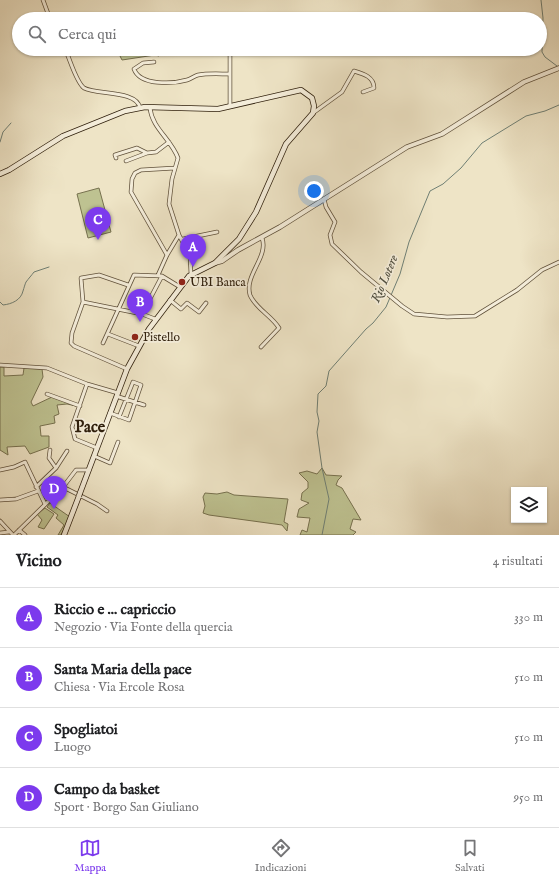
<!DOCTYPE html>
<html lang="it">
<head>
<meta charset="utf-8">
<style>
  :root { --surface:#fff; --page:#f6f6f6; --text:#202124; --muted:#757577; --line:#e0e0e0; --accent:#7c3aed }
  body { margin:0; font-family:"IM FELL English",serif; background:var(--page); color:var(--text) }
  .controls { position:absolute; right:12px; bottom:12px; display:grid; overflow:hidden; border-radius:0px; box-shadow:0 1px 3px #0004 }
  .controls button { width:36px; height:36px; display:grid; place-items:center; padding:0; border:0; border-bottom:1px solid var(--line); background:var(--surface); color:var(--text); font:20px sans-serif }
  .you { position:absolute; left:314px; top:191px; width:14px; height:14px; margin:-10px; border:3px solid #fff; border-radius:50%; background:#1a73e8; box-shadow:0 0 0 6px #1a73e833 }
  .badge { display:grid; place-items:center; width:26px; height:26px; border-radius:50%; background:var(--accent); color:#fff; font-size:13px; font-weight:700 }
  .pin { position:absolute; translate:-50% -33px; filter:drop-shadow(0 1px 2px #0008) }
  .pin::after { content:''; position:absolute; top:21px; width:14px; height:12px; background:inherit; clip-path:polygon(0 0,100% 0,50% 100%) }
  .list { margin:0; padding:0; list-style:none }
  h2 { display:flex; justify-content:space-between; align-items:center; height:52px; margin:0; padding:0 16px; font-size:17px }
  h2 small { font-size:13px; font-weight:400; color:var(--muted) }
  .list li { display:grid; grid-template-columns:26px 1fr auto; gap:12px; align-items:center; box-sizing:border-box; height:60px; padding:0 16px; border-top:1px solid var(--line) }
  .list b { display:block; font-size:15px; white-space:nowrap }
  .list p { margin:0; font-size:13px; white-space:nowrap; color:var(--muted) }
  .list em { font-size:13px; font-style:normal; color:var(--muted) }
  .icon { flex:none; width:22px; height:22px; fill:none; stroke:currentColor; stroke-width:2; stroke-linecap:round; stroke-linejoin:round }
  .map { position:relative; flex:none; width:559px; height:535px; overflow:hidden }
  .search { position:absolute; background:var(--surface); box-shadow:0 1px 3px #0004; left:12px; right:12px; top:12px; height:44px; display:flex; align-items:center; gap:10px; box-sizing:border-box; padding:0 14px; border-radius:22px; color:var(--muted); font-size:15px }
  .sheet { height:292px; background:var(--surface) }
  nav { display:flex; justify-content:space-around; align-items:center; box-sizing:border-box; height:56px; border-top:1px solid var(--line); background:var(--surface); font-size:11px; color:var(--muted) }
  nav a { display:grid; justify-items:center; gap:2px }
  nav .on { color:var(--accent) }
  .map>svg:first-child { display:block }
  .green { fill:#bec291; stroke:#77714f }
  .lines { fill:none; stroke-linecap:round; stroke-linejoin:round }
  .stream { stroke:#6f7f74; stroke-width:1 }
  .minor-casing { stroke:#60513b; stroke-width:4.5 }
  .tertiary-casing { stroke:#60513b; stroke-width:5.5 }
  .secondary-casing { stroke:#30200d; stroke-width:6 }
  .minor { stroke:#f4edda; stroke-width:3 }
  .tertiary { stroke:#f4edda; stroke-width:4 }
  .secondary { stroke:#f4edda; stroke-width:4.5 }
  .secondary-bridge-casing { stroke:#30200d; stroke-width:6; stroke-linecap:butt }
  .secondary-bridge { stroke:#f4edda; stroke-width:4.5 }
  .poi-dot { fill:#8f2418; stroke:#f4edda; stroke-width:1.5 }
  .labels { text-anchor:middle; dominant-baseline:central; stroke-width:3.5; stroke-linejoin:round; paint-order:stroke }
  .poi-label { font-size:12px; fill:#30200d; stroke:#f4edda; text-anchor:start }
  .water-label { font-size:13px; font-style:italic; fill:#504f40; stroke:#f4edda }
  .district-label { font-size:16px; font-weight:bold; fill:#30200d; stroke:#f4edda }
</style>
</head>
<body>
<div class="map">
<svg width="559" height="535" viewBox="0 0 559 535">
  <rect width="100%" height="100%" fill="#eee4c6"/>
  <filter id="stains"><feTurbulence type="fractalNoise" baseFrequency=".005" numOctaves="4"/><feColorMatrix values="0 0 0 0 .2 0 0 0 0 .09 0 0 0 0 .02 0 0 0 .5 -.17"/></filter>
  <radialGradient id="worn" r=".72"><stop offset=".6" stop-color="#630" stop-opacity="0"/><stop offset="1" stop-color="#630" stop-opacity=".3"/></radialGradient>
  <path class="green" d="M133 49H162V50H159V56L155 55 122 60 118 52Z
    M99 188 111 232 88 238 77 194Z
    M0 367H4V376L23 375 24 368 42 369 43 377 31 402 33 406 52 397 76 406 67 404 57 405 59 414 54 416 55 423 40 426 41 436H49V447L30 454 25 446 7 447 8 455 0 450Z
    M322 468 326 475 342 476 338 480 336 485 342 488 361 520 353 519 350 529 356 532 353 535H300L302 530 307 532 310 518 297 517 299 509 309 503 301 500 302 493 308 488V482L299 473 307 471 317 474Z
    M227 492 234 495 288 499 284 522 288 524 287 531 282 525 209 515 203 513 205 506 203 497 205 493 217 494Z
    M50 503 70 517 61 535H58L64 525 56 518 58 515 47 507Z
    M45 508 54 514 44 529 38 527 42 520 37 514Z"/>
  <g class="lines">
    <path class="stream" d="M541 0 543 18 542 52 545 57 557 66
      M0 142 3 132 11 123
      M0 302 3 305C12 304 21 300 23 291 24 288 25 284 26 282 29 278 31 276 34 272L49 267
      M322 535 329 499 322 468 317 432 319 421 317 412 318 394 326 386 329 371 366 329 373 323 386 307 400 274 409 242 430 191 443 184 461 168 482 143 526 116 545 111 559 105"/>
    <g class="minor-casing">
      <path id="minor" d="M43 0 50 19
        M65 49C70 59 76 82 84 88 96 95 137 90 140 108
        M230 49V106
        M154 62 143 63 134 69C140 86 173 84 187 80 191 79 194 76 198 75 208 73 220 74 230 74
        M150 108C152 128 171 139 178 158L172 179 169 204 179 235 190 256 191 274
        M313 113 342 92 354 71C364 74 374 77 374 88L363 92
        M116 158 115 155 137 148 147 153
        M126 161 147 153 156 152 169 142
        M324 199 326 207 335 222 330 235 332 244 361 272 402 306 414 314 447 317 475 316 517 290 542 270 559 262
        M183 239 217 232
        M167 255 131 192 132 179 135 173 141 170 175 168
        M158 275 167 255 179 235
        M170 300 181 309 187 303 199 312 206 303
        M83 302 142 314 155 319
        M142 314 162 276
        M108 334 139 346
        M103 343 134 275 162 276 180 287
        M261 347 279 328C272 316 255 308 250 295 244 275 269 257 262 238
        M0 365 47 368 87 384 118 393
        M127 369 74 346 71 343 72 333 83 302 81 278 99 275 128 285
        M87 384 72 427 75 439 97 448
        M47 394 80 406
        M119 397 144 405
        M110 413 129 420 141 385 133 382 119 417
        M50 450 49 458 56 468
        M94 456 110 463 118 442
        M0 470 14 467 25 462 45 504
        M36 487 56 468 67 451
        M63 487 97 504 107 511
        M0 500 16 499 38 491
        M0 521 13 535
        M19 530 25 535
        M0 533 9 532
        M14 535 63 487 76 470H89"/>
    </g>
    <g class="tertiary-casing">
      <path id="tertiary" d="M215 263 222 261 238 250 280 227 407 147 442 134 524 82 559 68"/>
    </g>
    <g class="secondary-casing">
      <path id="secondary" d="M0 174 9 170 63 136 125 111 145 107 218 109 301 90 312 98 314 106 313 113 286 144 256 212 239 239 215 263 189 276 149 329 127 369 80 493
        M64 535 79 496"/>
    </g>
    <use href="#minor" class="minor"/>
    <use href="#tertiary" class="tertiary"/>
    <use href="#secondary" class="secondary"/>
    <g class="secondary-bridge-casing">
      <path id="secondary-bridge" d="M79 496 80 493"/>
    </g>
    <use href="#secondary-bridge" class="secondary-bridge"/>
  </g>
  <g class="poi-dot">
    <circle cx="182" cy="282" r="4"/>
    <circle cx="135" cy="337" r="4"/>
  </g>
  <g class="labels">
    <g class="poi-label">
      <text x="190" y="282">UBI Banca</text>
      <text x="143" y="337">Pistello</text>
    </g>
    <g class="water-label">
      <text transform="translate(385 279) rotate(-67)">Rio Lotere</text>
    </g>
    <g class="district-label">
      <text x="90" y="428">Pace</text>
    </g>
  </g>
  <rect width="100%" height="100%" filter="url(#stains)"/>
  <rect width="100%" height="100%" fill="url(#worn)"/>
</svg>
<div class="controls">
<button><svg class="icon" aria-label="layers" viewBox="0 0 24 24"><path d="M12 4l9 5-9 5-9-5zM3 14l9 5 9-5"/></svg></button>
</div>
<div class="you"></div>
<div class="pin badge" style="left:193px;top:267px">A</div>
<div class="pin badge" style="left:140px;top:322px">B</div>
<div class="pin badge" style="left:98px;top:240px">C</div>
<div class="pin badge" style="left:54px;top:509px">D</div>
<div class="search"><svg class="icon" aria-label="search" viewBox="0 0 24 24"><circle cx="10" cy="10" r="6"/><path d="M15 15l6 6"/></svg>Cerca qui</div>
</div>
<section class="sheet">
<h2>Vicino<small>4 risultati</small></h2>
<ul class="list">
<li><span class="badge">A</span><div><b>Riccio e ... capriccio</b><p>Negozio · Via Fonte della quercia</p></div><em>330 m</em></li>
<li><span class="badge">B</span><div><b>Santa Maria della pace</b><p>Chiesa · Via Ercole Rosa</p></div><em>510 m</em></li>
<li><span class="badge">C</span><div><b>Spogliatoi</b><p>Luogo</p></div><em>510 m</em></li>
<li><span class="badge">D</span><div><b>Campo da basket</b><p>Sport · Borgo San Giuliano</p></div><em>950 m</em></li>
</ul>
</section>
<nav>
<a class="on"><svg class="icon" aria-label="map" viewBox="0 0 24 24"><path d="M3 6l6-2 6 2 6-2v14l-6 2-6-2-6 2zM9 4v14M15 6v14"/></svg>Mappa</a>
<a><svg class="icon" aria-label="directions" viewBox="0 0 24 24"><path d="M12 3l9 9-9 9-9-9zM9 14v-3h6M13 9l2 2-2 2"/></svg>Indicazioni</a>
<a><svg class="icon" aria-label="saved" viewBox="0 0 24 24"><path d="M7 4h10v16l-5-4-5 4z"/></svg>Salvati</a>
</nav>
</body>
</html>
